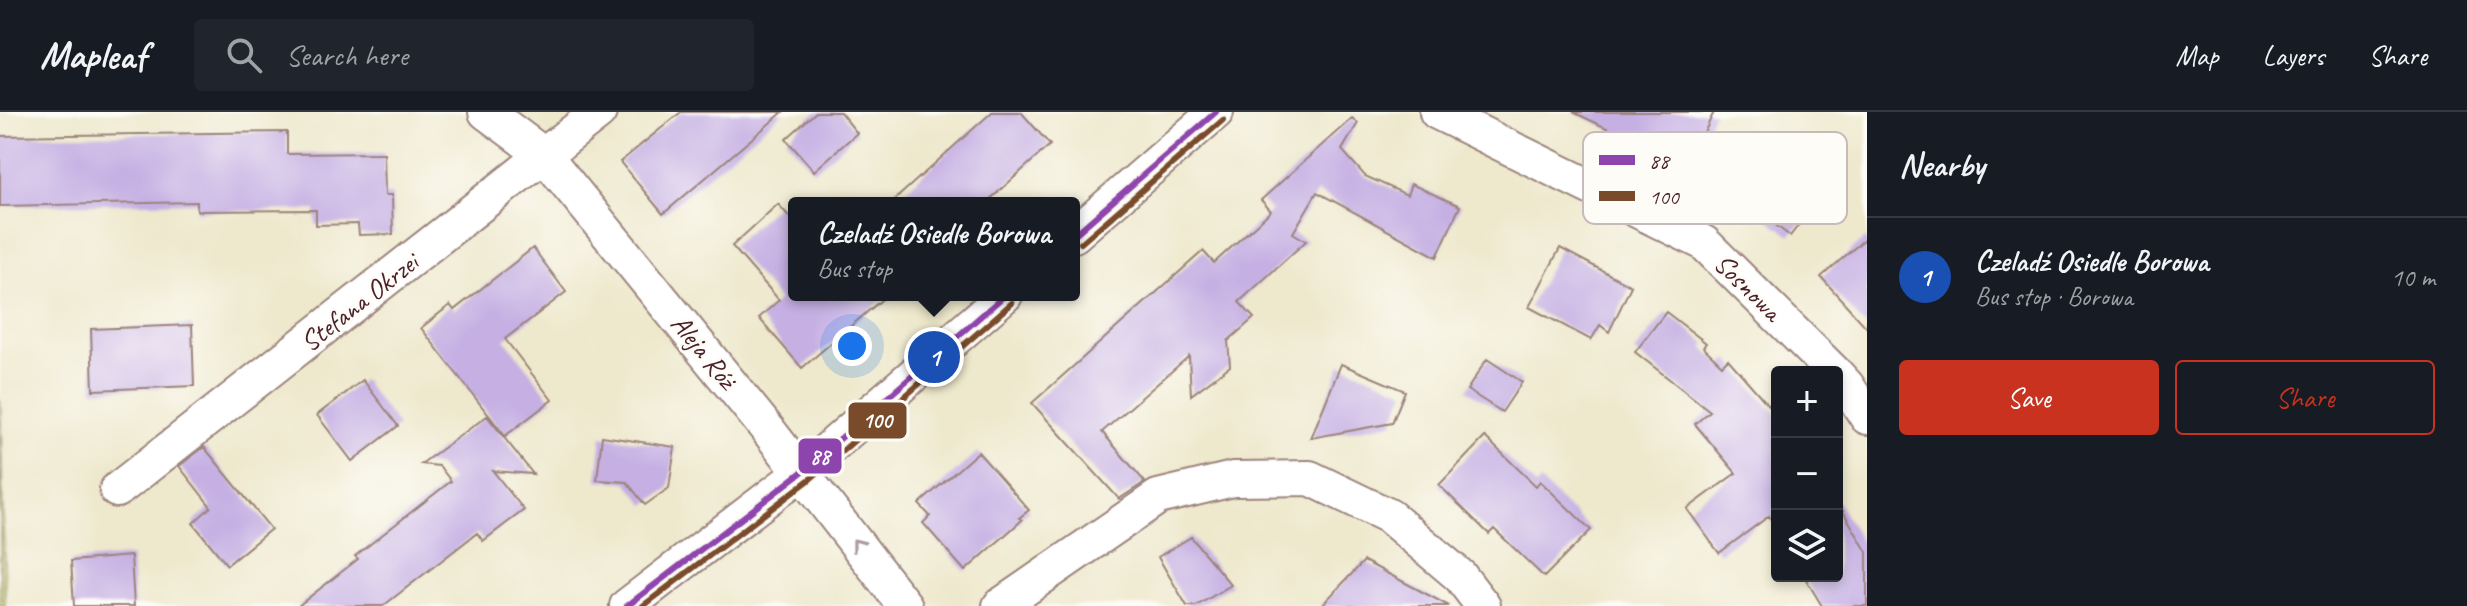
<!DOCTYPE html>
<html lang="en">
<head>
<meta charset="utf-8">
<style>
  :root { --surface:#171b24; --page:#20242c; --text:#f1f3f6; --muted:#9ea1a6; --line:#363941; --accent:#c8321e }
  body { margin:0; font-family:Caveat,sans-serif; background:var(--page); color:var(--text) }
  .controls { position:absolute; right:24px; bottom:24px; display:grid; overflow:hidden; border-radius:8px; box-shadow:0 4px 12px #0003 }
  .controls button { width:72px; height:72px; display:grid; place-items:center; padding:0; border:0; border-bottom:2px solid var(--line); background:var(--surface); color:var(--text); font:40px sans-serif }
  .you { position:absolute; left:852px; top:234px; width:28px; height:28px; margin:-20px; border:6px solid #fff; border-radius:50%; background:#1a73e8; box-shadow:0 0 0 12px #1a73e833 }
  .badge { display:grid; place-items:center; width:52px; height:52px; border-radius:50%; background:var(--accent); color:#fff; font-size:26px; font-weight:700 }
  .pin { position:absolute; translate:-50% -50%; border:4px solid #fff; box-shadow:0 2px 8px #0006 }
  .popup { position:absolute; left:788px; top:85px; width:292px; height:104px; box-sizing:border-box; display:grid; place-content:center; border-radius:8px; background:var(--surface); filter:drop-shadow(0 2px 6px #0005); font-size:26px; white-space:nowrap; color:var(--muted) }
  .popup b { font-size:30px; color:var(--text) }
  .popup::after { content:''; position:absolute; left:50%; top:100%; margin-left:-16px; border:16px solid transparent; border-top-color:var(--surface) }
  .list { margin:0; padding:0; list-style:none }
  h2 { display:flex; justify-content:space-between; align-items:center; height:104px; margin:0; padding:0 32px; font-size:34px }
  h2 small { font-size:26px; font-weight:400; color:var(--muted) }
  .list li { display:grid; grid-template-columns:52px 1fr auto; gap:24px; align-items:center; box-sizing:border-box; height:120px; padding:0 32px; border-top:2px solid var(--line) }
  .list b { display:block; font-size:30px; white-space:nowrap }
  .list p { margin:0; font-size:26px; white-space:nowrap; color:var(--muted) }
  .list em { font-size:26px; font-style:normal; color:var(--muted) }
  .actions { display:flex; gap:16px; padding:24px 32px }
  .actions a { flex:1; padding:18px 0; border:2px solid var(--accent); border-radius:8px; text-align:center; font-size:28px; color:var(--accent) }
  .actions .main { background:var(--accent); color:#fff }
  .icon { flex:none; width:44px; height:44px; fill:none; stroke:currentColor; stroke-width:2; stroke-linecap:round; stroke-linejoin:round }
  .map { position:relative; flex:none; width:1867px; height:494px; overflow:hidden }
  header { display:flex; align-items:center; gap:48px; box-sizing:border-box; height:112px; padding:0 40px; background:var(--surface); border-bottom:2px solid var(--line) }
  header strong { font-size:38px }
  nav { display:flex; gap:44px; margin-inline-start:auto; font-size:28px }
  .search { width:560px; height:72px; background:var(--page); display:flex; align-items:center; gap:20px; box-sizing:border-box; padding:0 28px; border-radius:8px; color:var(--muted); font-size:30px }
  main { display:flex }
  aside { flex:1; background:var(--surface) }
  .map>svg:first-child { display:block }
  .green { fill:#c2d072; stroke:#86784e; stroke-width:2 }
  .building { fill:#c5afe3 }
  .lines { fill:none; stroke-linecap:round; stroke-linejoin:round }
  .street-casing { stroke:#9c847c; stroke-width:38 }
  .street { stroke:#fff; stroke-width:34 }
  .bus-1-casing { stroke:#fdfcf7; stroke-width:12 }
  .bus-2-casing { stroke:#fdfcf7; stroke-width:12 }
  .bus-1 { stroke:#8e44ad; stroke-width:6 }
  .bus-2 { stroke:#7a4b2a; stroke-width:6 }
  .oneway { stroke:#ae9aa0 }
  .labels { text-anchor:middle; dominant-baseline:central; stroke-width:6; stroke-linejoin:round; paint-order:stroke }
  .street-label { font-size:28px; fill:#4a1f2b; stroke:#fdfcf7 }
  .key { fill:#fdfcf7; stroke:#c7baba; stroke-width:2 }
  .key-label { font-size:22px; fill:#4a1f2b }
  .line-badge { stroke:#fdfcf7; stroke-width:3 }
  .badge-label { font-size:22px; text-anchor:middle; font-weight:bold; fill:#fff }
</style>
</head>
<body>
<header>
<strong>Mapleaf</strong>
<div class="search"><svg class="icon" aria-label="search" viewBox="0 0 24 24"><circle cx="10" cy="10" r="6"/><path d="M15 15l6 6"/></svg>Search here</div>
<nav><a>Map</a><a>Layers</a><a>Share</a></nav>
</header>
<main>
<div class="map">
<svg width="1867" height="494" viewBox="0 0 1867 494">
  <rect width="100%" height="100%" fill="#fdfcf7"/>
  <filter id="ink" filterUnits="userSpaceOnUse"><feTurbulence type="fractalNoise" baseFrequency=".0125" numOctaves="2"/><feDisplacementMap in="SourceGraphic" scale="16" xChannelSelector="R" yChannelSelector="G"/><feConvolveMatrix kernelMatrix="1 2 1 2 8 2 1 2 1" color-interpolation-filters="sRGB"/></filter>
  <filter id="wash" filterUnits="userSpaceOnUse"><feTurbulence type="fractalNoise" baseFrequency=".006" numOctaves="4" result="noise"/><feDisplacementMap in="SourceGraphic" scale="32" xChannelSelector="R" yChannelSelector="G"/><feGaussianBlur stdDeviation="1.8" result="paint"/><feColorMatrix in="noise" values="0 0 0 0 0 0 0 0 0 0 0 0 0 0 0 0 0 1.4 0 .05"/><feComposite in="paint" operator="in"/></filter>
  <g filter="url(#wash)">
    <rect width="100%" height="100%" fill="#eee8cc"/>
    <path class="green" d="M0 287 5 494H0Z"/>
    <g id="blocks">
      <path class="building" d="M681 0H783L663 102 620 50Z
        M816 0H840L857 21 814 59 786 27Z
        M992 0H1021L1050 33 986 91H891Z
        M1573 0H1714L1688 55Z
        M1352 6 1358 11 1342 38 1365 64 1407 83 1411 72 1460 94 1437 145 1317 80 1293 121 1306 129 1239 190 1254 206 1228 229 1230 254 1191 283 1189 244 1102 320 1145 370 1119 387 1032 291 1203 139 1214 151 1271 99 1261 88Z
        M287 20V42L384 41 385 83H392L393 122 359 123 358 112 316 113V98L197 99V90L0 94V24Z
        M1786 43 1828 75 1790 124 1748 92Z
        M778 92 794 110V183H887L802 256 759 206 779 188 732 134Z
        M1867 125V216L1821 165Z
        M533 136 566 180 505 227 552 288 505 324 421 216 450 193 454 198Z
        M1560 136 1631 174 1609 220 1600 213 1591 228 1529 195Z
        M1666 200 1706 231 1703 235 1722 253 1728 247 1777 303V417L1769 404 1719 441 1687 397 1736 361 1695 312 1710 299 1635 240Z
        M192 213 194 274 93 278 91 217Z
        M1487 247 1522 270 1502 300 1467 278Z
        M1341 252 1405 279 1392 311 1311 326Z
        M363 268 398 314 352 349 317 303Z
        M487 304 533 362 493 359 524 398 483 429 477 421 383 494H298L358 447 355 444 451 369 439 354 421 352Z
        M602 324 675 335 669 376 645 393 627 370 597 368Z
        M1485 325 1536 374 1540 369 1591 418 1544 465 1494 417 1489 422 1439 373Z
        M204 335 271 417 227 453 193 411 211 395 179 354Z
        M978 340 1029 398 1019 406 1022 408 965 459 923 411 930 404 919 392Z
        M1837 389 1867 440V494H1822L1804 464H1837Z
        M1191 425 1231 473 1196 494H1187L1158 445Z
        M131 444 134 494H74L71 449Z
        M1364 449 1449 494H1321Z"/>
    </g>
  </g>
  <g filter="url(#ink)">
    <use href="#blocks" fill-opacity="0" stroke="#9c847c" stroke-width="2"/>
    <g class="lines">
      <g class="street-casing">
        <path id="street" d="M486 0 545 44 768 318 905 494
          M1437 0 1704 131 1834 260
          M1074 123 1216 0
          M1837 263 1847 274 1867 305
          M117 378 599 0
          M627 494 802 360 1005 183
          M1000 494 1158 385 1233 367 1310 366 1389 404 1460 464 1483 494"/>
      </g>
      <use href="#street" class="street"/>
      <g class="bus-1-casing">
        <path id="bus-1" d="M1074 123 1216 0
          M627 494 802 360 1005 183"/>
      </g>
      <g class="bus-2-casing">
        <path id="bus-2" d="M1081 131 1223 8
          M643 494 809 368 1012 191"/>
      </g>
      <use href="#bus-1" class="bus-1"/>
      <use href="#bus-2" class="bus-2"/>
    </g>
    <defs><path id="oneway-chevron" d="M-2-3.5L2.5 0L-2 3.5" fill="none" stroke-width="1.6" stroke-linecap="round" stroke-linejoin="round" transform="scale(2)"/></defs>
    <use class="oneway" href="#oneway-chevron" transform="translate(857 432) rotate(-128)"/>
  </g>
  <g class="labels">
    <g class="street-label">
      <text transform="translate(1748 175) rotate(45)">Sosnowa</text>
      <text transform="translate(359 190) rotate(-38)">Stefana Okrzei</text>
      <text transform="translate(704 239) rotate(51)">Aleja Róż</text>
    </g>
  </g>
  <rect x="1583" y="20" width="264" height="92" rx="12" class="key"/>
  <rect x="1599" y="43" width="36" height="10" fill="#8e44ad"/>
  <rect x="1599" y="79" width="36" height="10" fill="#7a4b2a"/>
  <g class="key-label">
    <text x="1649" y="56">88</text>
    <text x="1649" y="92">100</text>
  </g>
  <g class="line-badge">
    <rect x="847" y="289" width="61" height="39" rx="8" fill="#7a4b2a"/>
    <rect x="797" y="325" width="46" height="38" rx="8" fill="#8e44ad"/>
  </g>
  <g class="badge-label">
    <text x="877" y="316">100</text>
    <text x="820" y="352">88</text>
  </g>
</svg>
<div class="controls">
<button>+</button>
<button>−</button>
<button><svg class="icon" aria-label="layers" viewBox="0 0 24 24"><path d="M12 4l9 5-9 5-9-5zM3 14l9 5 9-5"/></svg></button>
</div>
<div class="you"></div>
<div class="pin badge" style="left:934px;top:245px;background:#1a4fb4">1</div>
<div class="popup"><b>Czeladź Osiedle Borowa</b>Bus stop</div>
</div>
<aside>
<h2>Nearby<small></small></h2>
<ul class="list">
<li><span class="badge" style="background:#1a4fb4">1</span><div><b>Czeladź Osiedle Borowa</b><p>Bus stop · Borowa</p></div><em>10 m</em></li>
</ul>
<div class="actions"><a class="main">Save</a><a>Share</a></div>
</aside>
</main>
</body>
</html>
